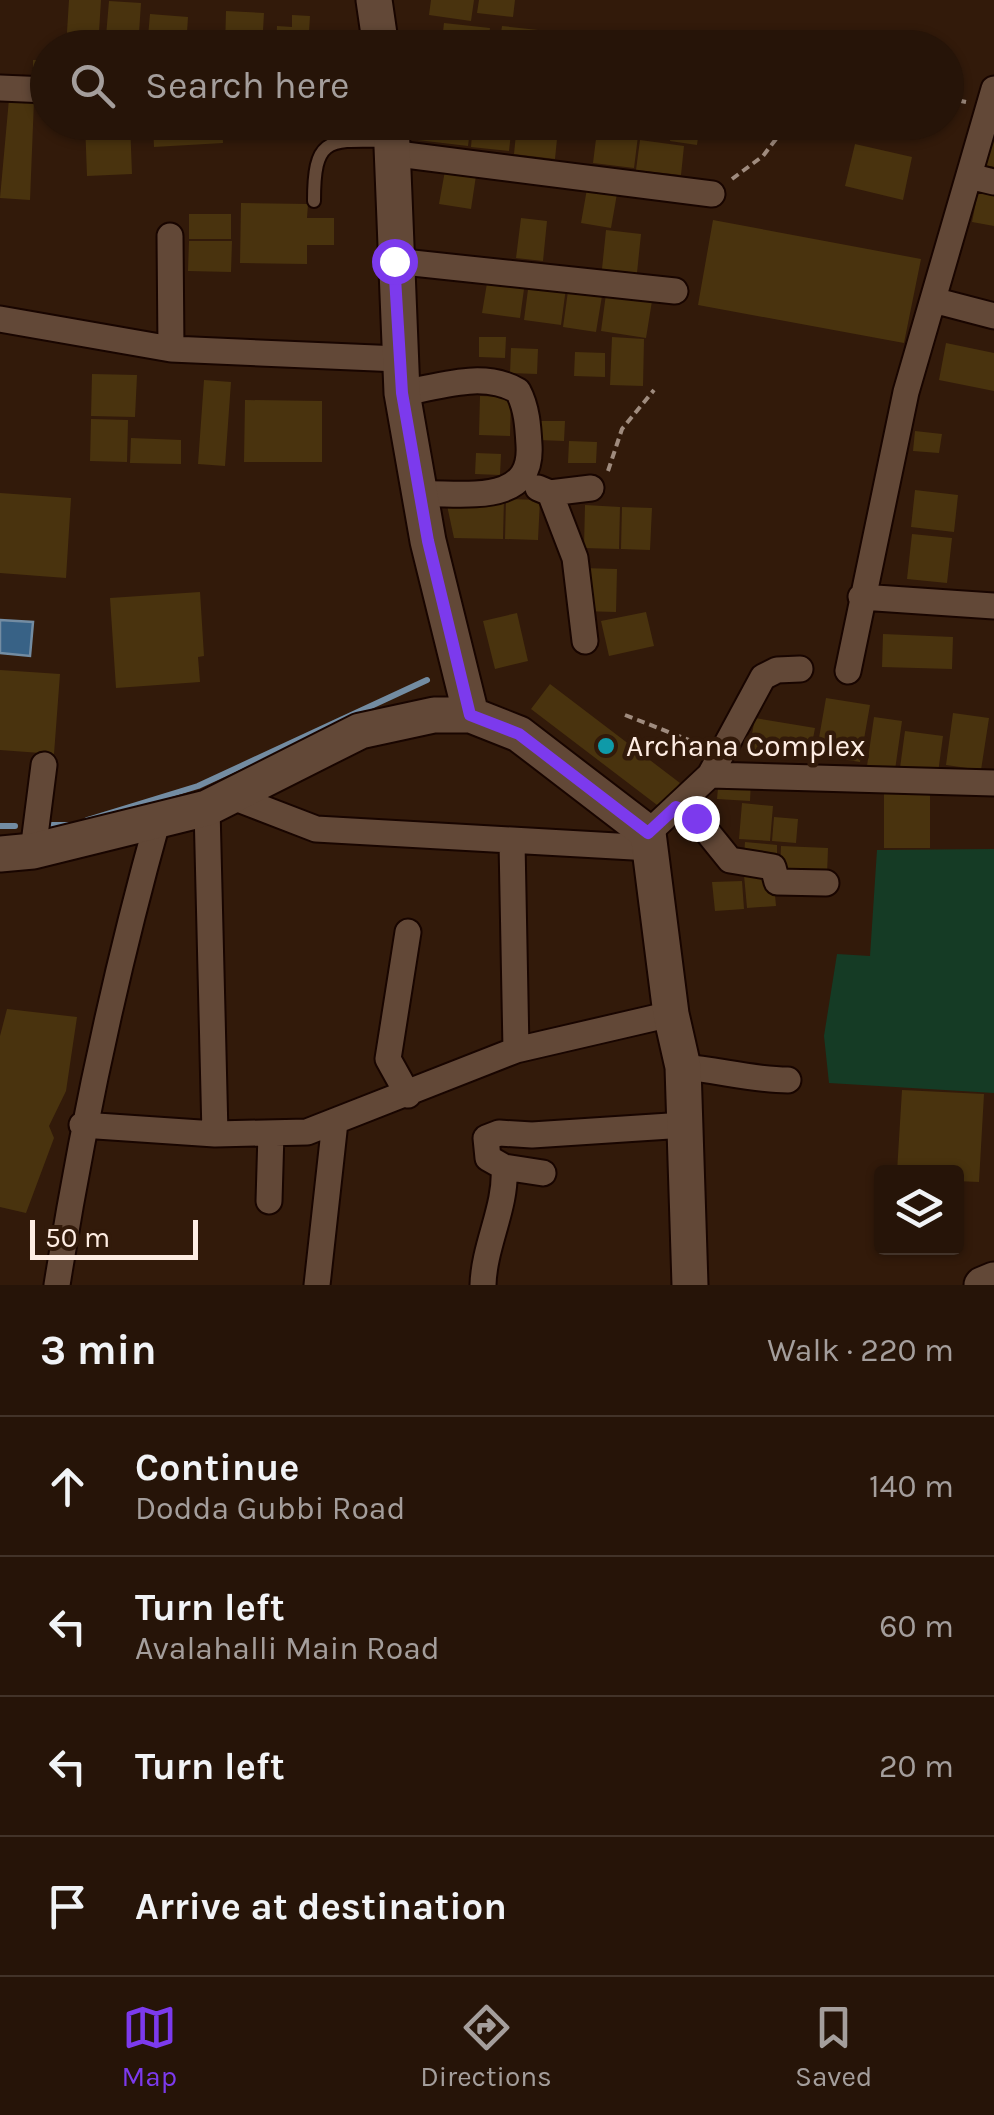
<!DOCTYPE html>
<html lang="en">
<head>
<meta charset="utf-8">
<style>
  :root { --surface:#261408; --page:#322116; --text:#f1f3f6; --muted:#a49e9c; --line:#423329; --accent:#7c3aed }
  body { margin:0; font-family:Karla,sans-serif; background:var(--page); color:var(--text) }
  .controls { position:absolute; right:30px; bottom:30px; display:grid; overflow:hidden; border-radius:10px; box-shadow:0 2px 8px #0004 }
  .controls button { width:90px; height:90px; display:grid; place-items:center; padding:0; border:0; border-bottom:2px solid var(--line); background:var(--surface); color:var(--text); font:50px sans-serif }
  .scale { position:absolute; left:30px; bottom:25px; width:168px; box-sizing:border-box; padding-left:10px; border:5px solid #feede3; border-top:0; font-size:28px; line-height:35px; white-space:nowrap; color:#feede3; -webkit-text-stroke:8px #321a0a; paint-order:stroke }
  .stop { position:absolute; width:30px; height:30px; margin:-22px; border:8px solid #7c3aed; border-radius:50%; background:#fff }
  .stop.end { background:#7c3aed; border-color:#fff; box-shadow:0 2px 10px #0008 }
  .list { margin:0; padding:0; list-style:none }
  h2 { display:flex; justify-content:space-between; align-items:center; height:130px; margin:0; padding:0 40px; font-size:42px }
  h2 small { font-size:32px; font-weight:400; color:var(--muted) }
  .list li { display:grid; grid-template-columns:65px 1fr auto; gap:30px; align-items:center; box-sizing:border-box; height:140px; padding:0 40px; border-top:2px solid var(--line) }
  .list b { display:block; font-size:38px; white-space:nowrap }
  .list p { margin:0; font-size:32px; white-space:nowrap; color:var(--muted) }
  .list em { font-size:32px; font-style:normal; color:var(--muted) }
  .icon { flex:none; width:55px; height:55px; fill:none; stroke:currentColor; stroke-width:2; stroke-linecap:round; stroke-linejoin:round }
  .map { position:relative; flex:none; width:994px; height:1285px; overflow:hidden }
  .search { position:absolute; background:var(--surface); box-shadow:0 2px 8px #0004; left:30px; right:30px; top:30px; height:110px; display:flex; align-items:center; gap:25px; box-sizing:border-box; padding:0 35px; border-radius:55px; color:var(--muted); font-size:38px }
  .sheet { height:690px; background:var(--surface) }
  nav { display:flex; justify-content:space-around; align-items:center; box-sizing:border-box; height:140px; border-top:2px solid var(--line); background:var(--surface); font-size:28px; color:var(--muted) }
  nav a { display:grid; justify-items:center; gap:5px }
  nav .on { color:var(--accent) }
  .map>svg:first-child { display:block }
  .green { fill:#153b25 }
  .water { fill:#386286; stroke:#738ca2; stroke-width:2.5 }
  .lines { fill:none; stroke-linecap:round; stroke-linejoin:round }
  .stream { stroke:#738ca2; stroke-width:6 }
  .building { fill:#49330e }
  .lane-casing { stroke:#180500; stroke-width:16 }
  .street-casing { stroke:#180500; stroke-width:29 }
  .secondary-casing { stroke:#180500; stroke-width:39 }
  .path { stroke:#9f8b7e; stroke-width:4; stroke-dasharray:8 5; stroke-linecap:butt }
  .lane { stroke:#624837; stroke-width:12 }
  .street { stroke:#624837; stroke-width:25 }
  .secondary { stroke:#624837; stroke-width:35 }
  .route { stroke:#7c3aed; stroke-width:12 }
  .culture-dot { fill:#0f9aa8; stroke:#321a0a; stroke-width:4 }
  .labels { text-anchor:middle; dominant-baseline:central; stroke-width:9; stroke-linejoin:round; paint-order:stroke }
  .poi-label { font-size:30px; fill:#feede3; stroke:#321a0a; text-anchor:start }
</style>
</head>
<body>
<div class="map">
<svg width="994" height="1285" viewBox="0 0 994 1285">
  <rect width="100%" height="100%" fill="#321a0a"/>
  <path class="green" d="M994 849V1093L829 1083 824 1036 837 954 870 956 877 850Z"/>
  <path class="water" d="M0 620 33 622 30 656 0 653Z"/>
  <g class="lines">
    <path class="stream" d="M87 820 198 786 427 680
      M52 825H71
      M0 826H15"/>
  </g>
  <path class="building" d="M69 0H101L98 48H66Z
    M431 0H474L471 21 429 15Z
    M479 0H515L513 17 477 13Z
    M109 1 141 3 138 48H105Z
    M226 11 264 13 262 48H225Z
    M150 14 188 17 186 48H147Z
    M292 15 310 16 308 48H276L277 26 292 27Z
    M444 23 490 28 488 48H441Z
    M502 26 557 32 556 48H499Z
    M563 31 590 34 589 48H562Z
    M593 35 632 39 631 48H592Z
    M33 60H48V78H33Z
    M9 99 34 100 30 200 0 198Z
    M85 122H130L132 174 87 176Z
    M153 122H222L223 143 154 147Z
    M411 122H471L468 146 409 139Z
    M473 122 512 125 509 151 471 147Z
    M673 122H700L697 145 670 141Z
    M517 124 558 129 555 159 514 154Z
    M597 131 638 136 634 168 593 163Z
    M994 131V167L984 165Z
    M640 140 684 146 681 175 636 170Z
    M855 144 912 157 903 200 845 186Z
    M446 165 477 169 471 209 439 204Z
    M588 183 618 188 611 228 581 223Z
    M978 192 994 195V226L972 222Z
    M241 203 308 204 307 218H334V245H307V264L240 263Z
    M189 214H231V239H189Z
    M521 218 547 221 543 261 516 258Z
    M713 220 921 259 904 343 698 305Z
    M606 230 641 234 637 273 602 269Z
    M189 241H232L231 272 188 271Z
    M488 277 525 282 520 318 482 313Z
    M529 282 566 288 561 325 524 320Z
    M568 291 602 296 596 332 563 327Z
    M606 294 652 301 646 338 601 331Z
    M479 337H506L505 358 479 357Z
    M612 337 644 339 643 386 610 385Z
    M946 343 994 353V391L939 380Z
    M511 348 538 349 537 374 510 373Z
    M575 352 605 353V377L574 376Z
    M92 374 137 375 135 417 91 416Z
    M204 380 231 382 225 466 198 464Z
    M480 396 511 397 510 436 479 435Z
    M245 400 322 401V462H244Z
    M91 419 128 420 127 462 90 461Z
    M540 421H565L564 441 539 440Z
    M915 431 942 434 939 453 913 451Z
    M131 438 181 440V464L130 463Z
    M569 441 597 442 596 463H568Z
    M476 453 501 454 500 475 475 474Z
    M915 490 958 495 954 532 911 527Z
    M0 493 71 498 66 578 0 573Z
    M445 496 504 498 503 539 454 538Z
    M506 499 540 500 538 540 505 539Z
    M585 505 620 507 619 549 584 548Z
    M622 507 652 508 650 550 621 549Z
    M912 534 952 538 947 583 907 579Z
    M582 568 617 569 616 612 581 611Z
    M200 592 204 656 198 657 200 682 116 688 110 598Z
    M646 612 654 646 609 656 601 621Z
    M517 613 528 661 495 669 483 621Z
    M883 634 953 637 952 669 882 667Z
    M0 670 60 674 54 754 0 750Z
    M550 684 680 783 661 808 531 709Z
    M826 698 870 705 860 762 816 755Z
    M953 713 989 718 981 770 946 765Z
    M874 717 902 721 895 770 867 766Z
    M755 718 815 728 809 760 749 750Z
    M905 731 943 736 938 773 900 768Z
    M719 777 751 779 750 801 717 799Z
    M884 794H930V848H884Z
    M742 803 773 806 770 841 739 839Z
    M774 817 798 819 796 843 772 841Z
    M745 842 777 845V859L744 856Z
    M781 846 828 848 827 875 780 873Z
    M773 873 776 906 747 908 744 875Z
    M742 881 744 909 715 911 712 882Z
    M7 1009 77 1017 66 1091 49 1126 54 1138 26 1213 0 1207V1036Z
    M902 1090 984 1094 979 1182 956 1181V1172H897Z"/>
  <g class="lines">
    <g class="lane-casing">
      <path id="lane" d="M314 201C314 136 328 140 388 141"/>
    </g>
    <g class="street-casing">
      <path id="street" d="M0 88 48 90
        M390 153 712 194
        M969 176 994 182
        M170 236 171 349
        M394 261 675 291
        M933 300 994 316
        M0 319 171 349 399 359
        M402 393C439 387 483 370 518 391 527 408 528 427 529 445 533 507 463 492 419 494
        M538 488 550 493 591 488
        M550 493 575 558 585 641
        M861 597 994 606
        M848 671 906 392 994 89
        M710 775 763 677 777 670 800 669
        M233 797 316 829 651 848
        M676 807 696 818 730 860 773 867 777 882 826 883
        M207 808 215 1134
        M648 833 710 775 994 783
        M512 842 516 1050
        M33 851 44 765
        M683 1067C719 1070 752 1080 788 1080
        M408 1095 388 1059 408 932
        M82 1125 215 1134 307 1132 516 1050 671 1014
        M504 1167 543 1173
        M269 1201 271 1133
        M57 1285C82 1127 115 973 158 819
        M317 1285 335 1122
        M483 1285C484 1245 507 1206 504 1167L488 1158 486 1138 499 1133 532 1135 685 1125"/>
    </g>
    <g class="secondary-casing">
      <path id="secondary" d="M374 0 381 48
        M391 122 402 393 428 541 471 715
        M0 854 33 851 207 808 360 731 434 715H471L519 734 648 833 671 1014 683 1067 690 1285
        M982 1285 994 1280"/>
    </g>
    <path class="path" d="M946 98 966 102
      M732 179 763 156 789 122
      M608 471 622 429 654 390
      M625 715 699 744"/>
    <use href="#lane" class="lane"/>
    <use href="#street" class="street"/>
    <use href="#secondary" class="secondary"/>
  </g>
  <g class="lines">
    <path class="route" d="M394 261 402 393 428 541 470 715 519 734 648 833 676 807 696 818"/>
  </g>
  <circle class="culture-dot" cx="606" cy="746" r="10"/>
  <g class="labels">
    <g class="poi-label">
      <text x="626" y="746">Archana Complex</text>
    </g>
  </g>
</svg>
<div class="controls">
<button><svg class="icon" aria-label="layers" viewBox="0 0 24 24"><path d="M12 4l9 5-9 5-9-5zM3 14l9 5 9-5"/></svg></button>
</div>
<div class="scale">50 m</div>
<div class="stop" style="left:394px;top:261px"></div>
<div class="stop end" style="left:696px;top:818px"></div>
<div class="search"><svg class="icon" aria-label="search" viewBox="0 0 24 24"><circle cx="10" cy="10" r="6"/><path d="M15 15l6 6"/></svg>Search here</div>
</div>
<section class="sheet">
<h2>3 min<small>Walk · 220 m</small></h2>
<ul class="list">
<li><svg class="icon" aria-label="ahead" viewBox="0 0 24 24"><path d="M12 20V5M6 11l6-6 6 6"/></svg><div><b>Continue</b><p>Dodda Gubbi Road</p></div><em>140 m</em></li>
<li><svg class="icon" aria-label="left" viewBox="0 0 24 24"><path d="M17 20v-9H6M10 6l-5 5 5 5"/></svg><div><b>Turn left</b><p>Avalahalli Main Road</p></div><em>60 m</em></li>
<li><svg class="icon" aria-label="left" viewBox="0 0 24 24"><path d="M17 20v-9H6M10 6l-5 5 5 5"/></svg><div><b>Turn left</b></div><em>20 m</em></li>
<li><svg class="icon" aria-label="arrive" viewBox="0 0 24 24"><path d="M6 21V4h12l-3 4 3 4H6"/></svg><div><b>Arrive at destination</b></div></li>
</ul>
</section>
<nav>
<a class="on"><svg class="icon" aria-label="map" viewBox="0 0 24 24"><path d="M3 6l6-2 6 2 6-2v14l-6 2-6-2-6 2zM9 4v14M15 6v14"/></svg>Map</a>
<a><svg class="icon" aria-label="directions" viewBox="0 0 24 24"><path d="M12 3l9 9-9 9-9-9zM9 14v-3h6M13 9l2 2-2 2"/></svg>Directions</a>
<a><svg class="icon" aria-label="saved" viewBox="0 0 24 24"><path d="M7 4h10v16l-5-4-5 4z"/></svg>Saved</a>
</nav>
</body>
</html>
